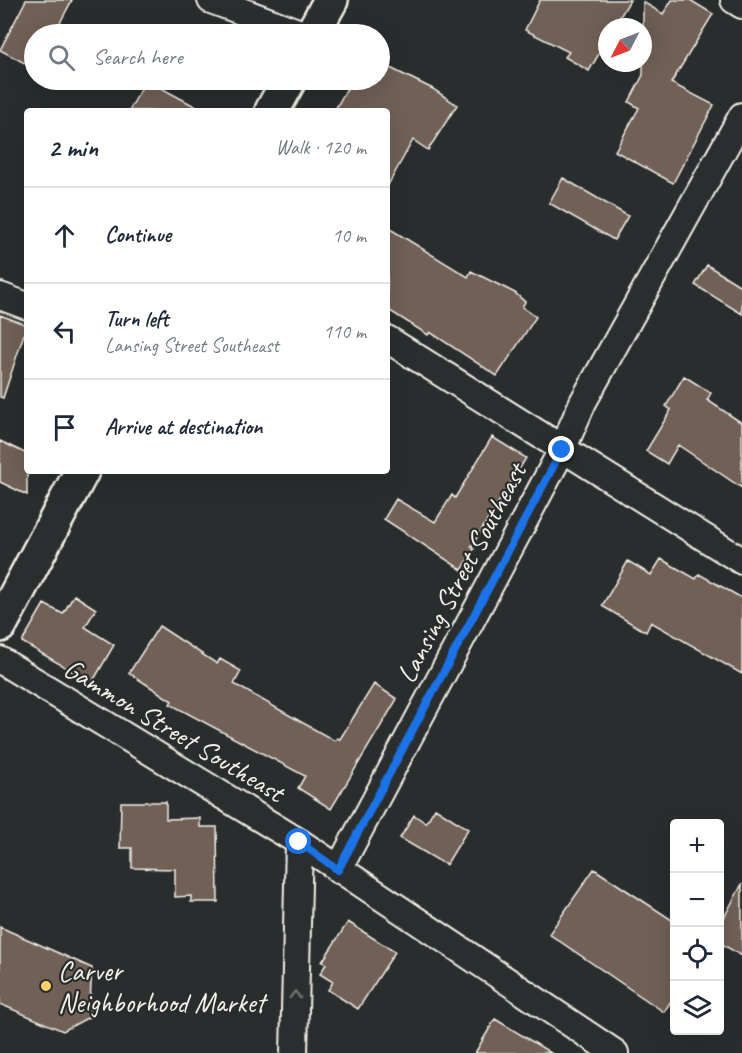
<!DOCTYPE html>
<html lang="en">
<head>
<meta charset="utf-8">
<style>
  :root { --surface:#fff; --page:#f6f6f7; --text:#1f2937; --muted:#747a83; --line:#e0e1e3 }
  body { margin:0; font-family:Caveat,sans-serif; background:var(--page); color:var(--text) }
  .controls { position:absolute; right:18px; bottom:18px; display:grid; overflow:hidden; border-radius:6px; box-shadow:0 6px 24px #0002 }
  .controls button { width:54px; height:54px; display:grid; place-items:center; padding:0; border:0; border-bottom:2px solid var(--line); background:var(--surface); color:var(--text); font:30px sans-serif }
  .compass { position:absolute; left:598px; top:18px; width:54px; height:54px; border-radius:50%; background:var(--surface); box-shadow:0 6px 24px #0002; rotate:228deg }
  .stop { position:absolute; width:18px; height:18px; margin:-14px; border:4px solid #1a73e8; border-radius:50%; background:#fff }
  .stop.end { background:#1a73e8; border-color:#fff; box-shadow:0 2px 6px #0008 }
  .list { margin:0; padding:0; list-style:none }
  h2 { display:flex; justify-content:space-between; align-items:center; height:78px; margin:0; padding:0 24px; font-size:26px }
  h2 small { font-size:20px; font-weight:400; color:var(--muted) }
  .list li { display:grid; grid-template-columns:39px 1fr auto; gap:18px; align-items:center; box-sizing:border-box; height:96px; padding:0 24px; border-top:2px solid var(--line) }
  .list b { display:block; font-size:22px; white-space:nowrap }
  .list p { margin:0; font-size:20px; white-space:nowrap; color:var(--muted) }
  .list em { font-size:20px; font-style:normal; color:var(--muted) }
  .icon { flex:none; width:33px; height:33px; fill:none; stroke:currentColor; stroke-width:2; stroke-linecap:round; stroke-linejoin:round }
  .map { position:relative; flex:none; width:742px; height:1053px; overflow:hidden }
  .search { position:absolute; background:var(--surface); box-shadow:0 6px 24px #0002; left:24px; top:24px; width:366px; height:66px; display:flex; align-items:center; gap:15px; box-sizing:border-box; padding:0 21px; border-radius:33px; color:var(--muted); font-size:22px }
  .panel { position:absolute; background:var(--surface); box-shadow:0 6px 24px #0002; left:24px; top:108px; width:366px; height:366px; border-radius:6px }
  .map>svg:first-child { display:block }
  .building { fill:#6f6056; stroke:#f4f1e8; stroke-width:1.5 }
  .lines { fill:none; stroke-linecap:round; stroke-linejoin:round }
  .street-casing { stroke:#f4f1e8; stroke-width:30 }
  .secondary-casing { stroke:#f4f1e8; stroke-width:38 }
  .street { stroke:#2a2d2e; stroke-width:26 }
  .secondary { stroke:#2a2d2e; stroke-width:33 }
  .oneway { stroke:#71726f }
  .route { stroke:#1a73e8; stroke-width:8 }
  .poi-dot { fill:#ffd166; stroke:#2a2d2e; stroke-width:2 }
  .labels { text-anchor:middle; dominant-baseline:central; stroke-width:4.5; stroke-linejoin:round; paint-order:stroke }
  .street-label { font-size:28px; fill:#f4f1e8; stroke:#2a2d2e }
  .poi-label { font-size:28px; fill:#f4f1e8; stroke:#2a2d2e; text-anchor:start }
</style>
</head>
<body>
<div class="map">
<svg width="742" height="1053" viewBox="0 0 742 1053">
  <rect width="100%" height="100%" fill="#2a2d2e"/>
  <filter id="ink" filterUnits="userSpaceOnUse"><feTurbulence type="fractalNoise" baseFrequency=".0167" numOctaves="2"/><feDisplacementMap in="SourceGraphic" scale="12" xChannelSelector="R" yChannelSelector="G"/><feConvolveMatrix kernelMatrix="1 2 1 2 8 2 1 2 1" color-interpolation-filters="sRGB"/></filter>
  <g filter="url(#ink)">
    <path class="building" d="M26 0H72L54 34H34V68L0 50Z
      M540 0H630L614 27H607V40L589 71 565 57 569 52 525 30Z
      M672 0H690L713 14 671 83 714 105 673 183 615 151 639 108 629 102 643 75V2L663 14Z
      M380 63 433 89 457 105 428 150 413 140 387 187V111H334L352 80H380Z
      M146 80 204 111H129Z
      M563 178 628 216 614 240 549 203Z
      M387 227 468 277 471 271 515 293 525 302 522 307 536 317 497 376 430 332 428 335 387 309Z
      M707 265 742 287V314L695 285Z
      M0 315 27 325 3 398 0 397Z
      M684 376 711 393 707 400 742 423V488L678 445 667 464 646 451 671 410 666 406Z
      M492 437 526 458 471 547 474 549 462 570 384 519 396 499 435 522 452 495 455 498Z
      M0 441 27 454V495L0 482Z
      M661 559 696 579 699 574 742 598V674L651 622 646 632 602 606 628 561 651 575Z
      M74 595 96 609 85 627 114 645 92 683 22 642 44 604 63 614Z
      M159 626 217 664 220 659 241 671 234 684 335 741 337 738 340 739 374 684 397 699 331 809 298 788 305 776 170 704 172 701 129 673Z
      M121 802H166V819L200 818V827H217L218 902H191V896L175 897V869L132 868V848H120Z
      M435 808 468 829 446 865 400 838 414 815 426 823Z
      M594 869 675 922V995L664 1012 549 934Z
      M742 884V956L720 943V925Z
      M348 922 395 952 358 1009 328 990 333 982 320 974 326 964 322 962Z
      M0 927 92 968 89 1017 63 1031 0 1004Z
      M495 1019 551 1053H475Z"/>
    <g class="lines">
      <g class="street-casing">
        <path id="street" d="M211 0 303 34
          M734 0 742 5
          M0 296 27 306
          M387 339 742 561
          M0 660 299 842 615 1053
          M338 870 562 450 583 402 742 116
          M294 1053 299 842"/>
      </g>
      <g class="secondary-casing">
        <path id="secondary" d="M312 34 331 0
          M272 111 289 80
          M0 625 82 471"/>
      </g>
      <use href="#street" class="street"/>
      <use href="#secondary" class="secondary"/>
    </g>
    <defs><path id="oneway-chevron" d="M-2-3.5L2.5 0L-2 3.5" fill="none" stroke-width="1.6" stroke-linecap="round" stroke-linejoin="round" transform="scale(1.5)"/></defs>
    <use class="oneway" href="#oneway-chevron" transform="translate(295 995) rotate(-89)"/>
  </g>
  <g class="lines" filter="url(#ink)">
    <path class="route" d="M299 842 338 870 562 450"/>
  </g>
  <circle class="poi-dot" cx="46" cy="986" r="6"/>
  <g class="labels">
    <g class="street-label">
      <text transform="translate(461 573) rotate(-62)">Lansing Street Southeast</text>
      <text transform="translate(174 730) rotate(31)">Gammon Street Southeast</text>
    </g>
    <g class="poi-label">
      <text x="58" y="970">Carver<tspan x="58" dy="32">Neighborhood Market</tspan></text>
    </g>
  </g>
</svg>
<div class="controls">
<button>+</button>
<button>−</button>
<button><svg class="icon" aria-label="locate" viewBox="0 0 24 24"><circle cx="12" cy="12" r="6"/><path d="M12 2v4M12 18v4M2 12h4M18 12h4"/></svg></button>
<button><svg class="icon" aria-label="layers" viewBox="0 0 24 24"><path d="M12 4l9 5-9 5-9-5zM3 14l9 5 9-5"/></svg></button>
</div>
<svg class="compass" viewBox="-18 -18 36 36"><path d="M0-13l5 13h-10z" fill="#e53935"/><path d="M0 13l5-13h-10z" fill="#747a83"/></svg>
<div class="stop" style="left:299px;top:842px"></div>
<div class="stop end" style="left:562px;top:450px"></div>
<div class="search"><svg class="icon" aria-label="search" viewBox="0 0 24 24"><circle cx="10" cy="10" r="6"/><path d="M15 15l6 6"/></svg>Search here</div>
<section class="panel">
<h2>2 min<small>Walk · 120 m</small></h2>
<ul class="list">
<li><svg class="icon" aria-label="ahead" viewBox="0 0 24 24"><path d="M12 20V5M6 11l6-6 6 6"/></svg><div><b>Continue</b></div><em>10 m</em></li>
<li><svg class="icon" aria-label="left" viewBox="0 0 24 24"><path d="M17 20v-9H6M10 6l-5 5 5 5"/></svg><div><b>Turn left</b><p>Lansing Street Southeast</p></div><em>110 m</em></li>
<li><svg class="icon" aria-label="arrive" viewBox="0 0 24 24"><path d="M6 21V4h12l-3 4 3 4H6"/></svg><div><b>Arrive at destination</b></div></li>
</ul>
</section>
</div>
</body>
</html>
